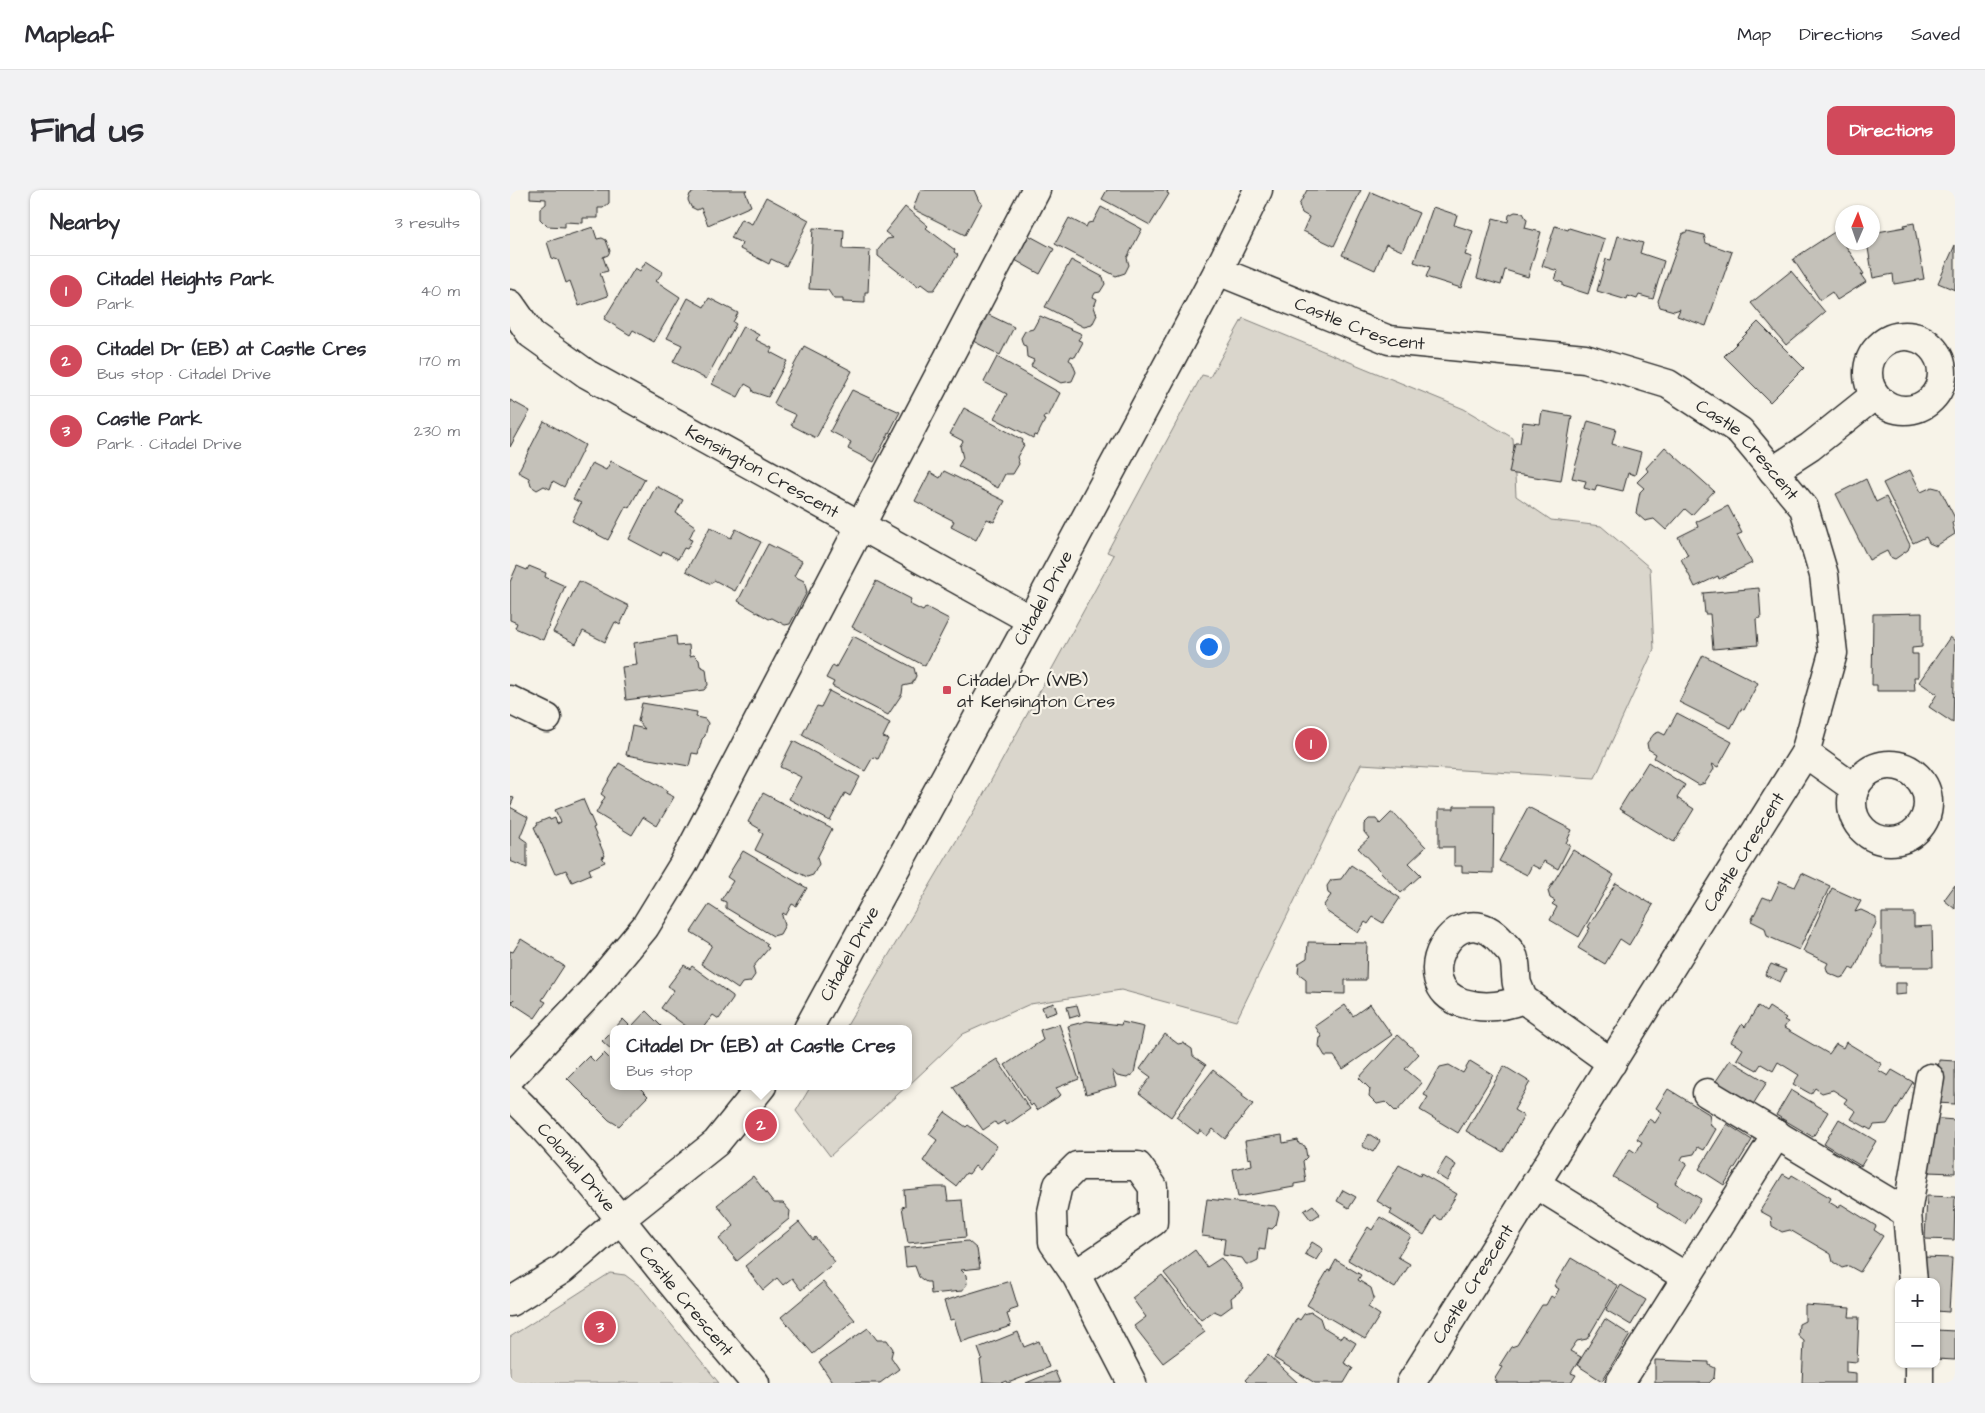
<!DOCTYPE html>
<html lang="en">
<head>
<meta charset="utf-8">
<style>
  :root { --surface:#fff; --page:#f2f2f3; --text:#2b2b33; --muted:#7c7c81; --line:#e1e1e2; --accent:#d1495b }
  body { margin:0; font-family:"Architects Daughter",sans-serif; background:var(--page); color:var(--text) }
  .controls { position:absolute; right:15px; bottom:15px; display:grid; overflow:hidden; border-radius:10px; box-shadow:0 1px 4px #0004 }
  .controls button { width:45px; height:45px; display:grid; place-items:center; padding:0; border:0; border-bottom:1px solid var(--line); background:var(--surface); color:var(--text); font:25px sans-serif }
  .compass { position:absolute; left:1325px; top:15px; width:45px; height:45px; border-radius:50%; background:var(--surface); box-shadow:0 1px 4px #0004; rotate:2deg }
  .you { position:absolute; left:698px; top:456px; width:18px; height:18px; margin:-12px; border:4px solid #fff; border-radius:50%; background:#1a73e8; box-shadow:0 0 0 8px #1a73e833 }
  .badge { display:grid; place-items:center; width:32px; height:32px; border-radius:50%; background:var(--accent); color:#fff; font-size:16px; font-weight:700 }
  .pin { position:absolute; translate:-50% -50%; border:2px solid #fff; box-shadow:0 1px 5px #0006 }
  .popup { position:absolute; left:100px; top:835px; width:302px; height:65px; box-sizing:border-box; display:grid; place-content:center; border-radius:10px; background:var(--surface); filter:drop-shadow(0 1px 4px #0005); font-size:16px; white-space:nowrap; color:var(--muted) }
  .popup b { font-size:19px; color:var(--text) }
  .popup::after { content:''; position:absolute; left:50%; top:100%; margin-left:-10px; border:10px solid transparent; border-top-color:var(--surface) }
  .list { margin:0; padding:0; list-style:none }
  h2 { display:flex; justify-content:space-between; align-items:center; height:65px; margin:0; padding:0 20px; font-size:21px }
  h2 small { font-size:16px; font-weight:400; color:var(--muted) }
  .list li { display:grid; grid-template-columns:32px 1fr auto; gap:15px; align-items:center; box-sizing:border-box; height:70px; padding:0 20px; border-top:1px solid var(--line) }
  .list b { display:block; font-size:19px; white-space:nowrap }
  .list p { margin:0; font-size:16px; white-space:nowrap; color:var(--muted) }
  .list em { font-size:16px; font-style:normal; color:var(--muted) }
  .map { position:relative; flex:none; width:1445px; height:1193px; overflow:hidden; border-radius:10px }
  header { display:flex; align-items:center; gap:30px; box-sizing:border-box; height:70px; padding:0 25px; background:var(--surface); border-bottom:1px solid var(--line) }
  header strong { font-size:24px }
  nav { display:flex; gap:28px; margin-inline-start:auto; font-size:18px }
  .intro { display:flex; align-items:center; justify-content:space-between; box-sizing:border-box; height:120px; padding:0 30px }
  h1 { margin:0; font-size:35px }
  .button { padding:12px 22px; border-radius:10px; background:var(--accent); color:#fff; font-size:18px; font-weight:700 }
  main { display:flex; gap:30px; padding:0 30px }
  aside { flex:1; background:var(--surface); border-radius:10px; box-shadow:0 1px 4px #0004 }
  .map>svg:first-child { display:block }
  .green { fill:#dad6cc; stroke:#82807c }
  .building { fill:#c4c1b9; stroke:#2b2b2b }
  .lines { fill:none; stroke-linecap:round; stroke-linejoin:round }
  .minor-casing { stroke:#2b2b2b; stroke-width:31 }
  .minor { stroke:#f7f3e8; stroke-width:28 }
  .poi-dot { fill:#d1495b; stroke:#f7f3e8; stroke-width:2 }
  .labels { text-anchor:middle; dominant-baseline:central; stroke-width:4.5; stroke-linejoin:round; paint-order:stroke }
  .street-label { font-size:18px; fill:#2b2b2b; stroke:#f7f3e8 }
  .poi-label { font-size:18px; fill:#2b2b2b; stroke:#f7f3e8; text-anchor:start }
</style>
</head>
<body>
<header>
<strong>Mapleaf</strong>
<nav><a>Map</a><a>Directions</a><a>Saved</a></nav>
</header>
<div class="intro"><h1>Find us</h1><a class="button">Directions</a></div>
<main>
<aside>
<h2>Nearby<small>3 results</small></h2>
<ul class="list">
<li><span class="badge">1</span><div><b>Citadel Heights Park</b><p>Park</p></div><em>40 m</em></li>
<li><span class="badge">2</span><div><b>Citadel Dr (EB) at Castle Cres</b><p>Bus stop · Citadel Drive</p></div><em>170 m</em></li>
<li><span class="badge">3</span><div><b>Castle Park</b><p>Park · Citadel Drive</p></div><em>230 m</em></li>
</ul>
</aside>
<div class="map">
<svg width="1445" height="1193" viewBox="0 0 1445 1193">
  <rect width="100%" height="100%" fill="#f7f3e8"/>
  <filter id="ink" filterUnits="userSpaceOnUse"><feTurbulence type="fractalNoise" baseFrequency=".02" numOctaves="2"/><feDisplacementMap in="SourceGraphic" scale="10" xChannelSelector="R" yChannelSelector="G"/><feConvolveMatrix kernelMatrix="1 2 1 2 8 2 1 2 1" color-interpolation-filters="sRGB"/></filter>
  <g filter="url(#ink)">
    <path class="green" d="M733 128 954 219 1003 248 1006 306 1041 330 1091 336 1140 378 1144 459 1085 588 851 574 726 831 611 800 520 814 453 844 399 895 398 839H335L471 609 604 365 597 362 692 185 700 187Z
      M301 896H397L320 966 286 921Z
      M100 1083 115 1085 131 1097 209 1193H0V1147Z"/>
    <path class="building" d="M20 0H99V13L93 18H88V28H73V33L55 32V37L37 36 30 29V19L36 14V9L20 8Z
      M183 0H237L235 1 241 16 198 35 191 18 187 20 181 17 178 10 180 4 184 2Z
      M410 0H464L469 11 472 13 455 45 403 19Z
      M597 0H658L657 3 659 4 640 35 592 9Z
      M797 0H851L824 56 793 41 799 27 792 23 789 15Z
      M861 2 909 23 892 61 876 54 865 80 832 65Z
      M256 7 299 30 276 76 261 69 259 74 230 59 232 53 221 48 231 29 242 34Z
      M395 17 418 36 416 38 445 60 444 62 448 65 424 100H419L411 94 408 97 368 66V60L377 49 383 48 375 42Z
      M591 17 632 39 617 68 619 75 615 83 606 86 545 54 559 28 576 37 578 33 583 32Z
      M923 17 947 25 944 35 963 41 955 65 962 67 951 98 916 87 920 77 904 72Z
      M1005 22 1013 23 1017 30 1015 38 1031 42 1018 87 995 80 991 95 967 88 983 28 998 32 999 25Z
      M1404 33 1414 89 1384 94 1383 84 1363 88 1357 52H1362V43L1395 37 1394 35Z
      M1045 36 1058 40 1059 38 1095 49 1078 104 1053 96V93L1045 90 1048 81 1032 76Z
      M83 37 87 49 92 48 96 50 100 61 98 65 93 67 98 81 90 83 98 106 69 116 60 91 56 93 48 70 42 68 37 52Z
      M303 38 334 40 333 59 360 60 358 102H355V113L333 112V109H324L318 100 299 99Z
      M1178 41 1194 45 1196 53 1222 62 1196 136 1167 126 1170 119 1164 121 1150 117 1148 111 1172 44Z
      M1326 41 1354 84 1351 85 1356 92 1327 110 1322 102 1310 110 1283 69Z
      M518 45 544 59 530 84 505 70Z
      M1108 46 1133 53 1130 63 1154 71 1143 109 1129 105 1127 109 1118 106 1117 110 1087 101 1096 69 1101 70Z
      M1445 55V100L1428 93Z
      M561 70 593 87 595 94 590 102 585 103 583 107 587 109 584 117 587 125 582 135 574 137 535 117Z
      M136 71 153 82 146 91 170 107 144 152 123 140 120 145 94 129 125 78 130 81Z
      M1281 81 1315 122 1276 155 1241 113Z
      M178 108 194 117 199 108 228 123 223 132 226 134 196 189 163 172 172 155 157 148Z
      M477 124 504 137 490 165 463 151Z
      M530 126 572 144 568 150 573 152 565 167 561 166 559 170 562 172 566 182 562 191 551 193 521 176 524 170 517 167 516 156 513 155 511 148 515 141 523 139Z
      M1248 132 1294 178 1260 212 1214 166Z
      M233 136 249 145 246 150 262 158 260 162 277 171 258 207 243 202 242 198 235 194 228 207 202 194Z
      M294 156 342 181 306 248 281 235 286 225 266 216 264 213Z
      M487 167 550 203 538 227 535 225 533 229 535 230 527 246 524 245 523 248 484 228 497 204 474 192Z
      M342 200 390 222 364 272 338 259 341 252 320 241Z
      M0 210 20 221 0 257Z
      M454 218 513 250 512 254 514 255 507 267 509 274 503 284H495L488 298 448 276 453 268 450 256 453 251 440 244Z
      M1032 221 1062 226 1051 291 999 283 1005 253H1010L1013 232 1030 234Z
      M34 231 75 255 54 297 43 291 40 299 34 296 27 300 21 296 19 288 8 282Z
      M1078 231 1106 239 1102 254 1131 262 1125 285 1118 283 1113 301 1087 295 1085 301 1074 298 1076 291 1062 288Z
      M1155 257 1204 301 1182 325 1175 319 1156 340 1144 329 1135 331 1126 323 1130 302 1134 298 1127 292 1138 281 1136 278Z
      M101 271 135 289 119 318 116 316 98 350 62 331 71 313 63 309 82 273 96 280Z
      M1400 280 1411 302 1422 297 1430 299 1445 328V331L1442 333 1445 344 1426 356 1419 353 1416 347 1403 353 1373 293Z
      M434 281 495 311 484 332 477 329 466 350 441 337 444 331 405 311 420 282 430 288Z
      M1356 289 1366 312 1376 307 1400 355 1398 360 1385 369 1380 367 1377 361 1359 370 1326 304Z
      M146 296 173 310 166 323 185 336 179 349 182 350 177 359 174 358 168 369 153 361 151 366 119 349Z
      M1218 316 1232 343 1227 345 1242 373 1209 389 1208 386 1185 397 1171 369 1178 365 1168 347 1188 337 1186 332Z
      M200 337 221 348 226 339 251 352 225 401 204 390 201 394 176 381Z
      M258 354 292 371 284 386 294 391 297 402 280 434 275 435 262 428 259 429 228 411Z
      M7 376 17 380 19 376 36 383 35 387 55 396 33 450 5 438 7 433 0 430V392Z
      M69 391 119 416 110 435 105 432 95 452 73 441 66 454 43 442Z
      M366 391 401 409 399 414 413 421 416 417 439 429 415 476 342 437Z
      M1249 398 1251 428 1246 429 1248 455 1203 459 1200 424H1195L1193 403Z
      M1412 423V457L1402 458V464H1408V487H1404L1405 501H1367V495H1362L1363 424Z
      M166 446 167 456 179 455 180 466 184 465 189 470 190 476 196 479 198 495 194 500 116 510 112 477 127 475 124 453Z
      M343 446 404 478 406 486 402 494 393 496 392 504 378 525 322 496 324 492 316 488 323 475 326 477Z
      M1440 447 1445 451 1443 533 1419 517 1427 504 1409 492Z
      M1193 465 1248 493 1234 520 1231 519 1221 538 1169 512Z
      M319 501 380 533 373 547 378 549 368 569 363 567 355 581 292 545 307 516 311 517Z
      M132 513 187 522 186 527 195 529 198 533 195 546 192 549 188 564 182 563 179 576 116 565 122 536 135 539 128 531Z
      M1167 523 1222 552 1208 577 1202 574 1204 579 1195 593 1189 595 1144 568 1146 564 1138 559 1137 553 1144 544 1149 542 1155 545Z
      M283 551 350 587 340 606 335 603 320 631 279 609 291 587 270 577Z
      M1138 572 1175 595 1167 608 1184 619 1164 652 1109 619Z
      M109 573 157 600 156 603 164 607 147 636 133 627 122 645 86 623 95 607 91 604Z
      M253 603 322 639 307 668 309 674 303 685 297 687 245 660 253 644 249 641 250 639 238 632Z
      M0 607 4 608 0 617 18 627 10 647 17 652V678L0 671Z
      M73 609 85 637 83 638 95 666 92 667 95 672 79 679 81 684 62 692 56 680 45 684 24 637 28 635 27 633 39 628 40 630 45 628 47 634 51 632 45 620Z
      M944 616H984L983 683 952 682V676H944V657H929V619H944Z
      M1018 617 1062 640 1056 653 1060 655 1048 679 1034 671 1030 679 1022 675 1017 685 989 671Z
      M881 623H884L916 657 899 673 911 685 891 703 848 658 859 648 854 642V634L859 629H866L870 634Z
      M1063 660 1104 685 1069 747 1040 730 1047 717 1042 714 1045 711 1040 708 1038 701Z
      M233 661 297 698 286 716 282 714 276 725 273 723 272 726 275 735 270 744 263 746 216 718V712L211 710 223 691 217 687Z
      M841 675 890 708 873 733 863 727 858 734 855 732 848 743 816 721 814 715 821 705 818 703 817 696 821 690 831 689Z
      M1292 683 1320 696 1289 760 1257 746 1255 738 1241 731 1253 707 1261 710 1270 691 1285 697Z
      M1106 693 1143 715 1119 755 1110 749 1095 774 1068 758 1080 738 1078 737Z
      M1445 695V719L1434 710Z
      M1322 698 1351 711 1345 722 1351 720 1366 727V733L1344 780 1340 778 1335 786 1330 788 1318 783 1316 777 1318 773 1293 761Z
      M199 715 258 754 256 756 259 758 243 777 245 785 240 792 232 793 228 799 191 774 202 755 181 742Z
      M1372 723H1404V737L1422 736 1423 777H1372Z
      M11 749 54 776 32 810 36 812 25 828 2 813 4 809 0 813V761L3 762Z
      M798 752 857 753 856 790H835V804L796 803V789L788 783 789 773 797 768Z
      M1261 774 1276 780 1270 792 1255 785Z
      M174 775 180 779 182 776 223 806V809L209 829 203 825 192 839H180L151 818 164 800 158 796Z
      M1385 793H1396V804L1385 805Z
      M544 813 547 822 535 826 532 817Z
      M860 814 882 845 833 879 824 866H815L809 856 810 848 812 847 805 836 835 815 843 826Z
      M567 815 570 825 560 828 557 817Z
      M1248 816 1256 822 1259 817 1276 828 1274 830 1278 832 1274 838 1319 864 1326 854 1333 858 1336 852 1372 874 1368 880 1378 886 1382 880 1403 892 1377 934 1364 935 1361 940 1341 929 1346 921 1334 913 1337 909 1323 900 1312 903 1305 898 1301 904 1283 894 1289 885 1268 872 1263 881 1251 874 1247 880 1227 869 1233 859 1221 852 1232 834 1235 837Z
      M136 821 154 839H104L113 829 121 837Z
      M577 831 611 835 612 832 634 837 624 883 617 888 607 886 602 880 606 896 576 904 558 836Z
      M549 834 569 889 546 898 551 905 527 920 523 914 521 916 495 875 533 850 530 840Z
      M104 839V862L92 851Z
      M655 844 668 854 673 853 682 859 683 866 696 875 661 927 629 903 641 887 630 879Z
      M888 845 909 864 895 879 912 893 886 922 876 912 867 914 859 906 860 899 849 888Z
      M94 863 104 873V896H128L138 906 109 936 99 930 57 888 79 866 85 872Z
      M487 869 520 919 497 935 494 931 487 935 485 932 473 940 443 897Z
      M1220 870 1257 892 1242 916 1204 894Z
      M1429 870 1445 871V914L1426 913Z
      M960 871 983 885 948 943 910 920 918 907 914 905 930 877 939 875 953 883Z
      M994 876 1020 892 1004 920 1014 926 993 962 956 941Z
      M703 880 733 904 732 906 743 914 715 949 703 939 697 946 690 940 688 944 666 927Z
      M1158 899 1199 924 1201 936 1206 939 1194 960 1188 957 1184 964 1173 966 1171 970 1177 974 1165 993 1191 1009 1175 1034 1147 1017 1148 1014 1103 987 1120 959 1126 963 1132 952 1127 949 1139 929 1145 933 1152 922 1146 918Z
      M1281 900 1318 922 1303 947 1266 925Z
      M435 922 456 937 458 935 487 956 470 980 465 976 459 984 456 983 446 996 413 971 427 950 419 944Z
      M1420 928 1445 930V983L1417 982Z
      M1329 929 1366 951 1351 976 1314 954Z
      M1217 934 1242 950 1214 995 1189 979Z
      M859 944 870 951 863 962 852 956Z
      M772 945 773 953 788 950 789 954 795 956 797 967 793 971 796 992 784 994V997L728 1007 723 979 742 975 741 968 738 969 735 951Z
      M936 968 946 975 937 991 926 984Z
      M889 975 910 986 911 983 947 1004 931 1030 925 1026 914 1045 880 1024 882 1020 867 1011Z
      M1273 984 1280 988 1282 985 1321 1008 1319 1012 1329 1018 1331 1014 1366 1036 1364 1040 1373 1046 1350 1082 1339 1076 1332 1078 1323 1072 1321 1064 1280 1040 1272 1042 1262 1036 1261 1027 1250 1021Z
      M243 986 264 1013H273L280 1021 279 1029 227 1071 209 1049 224 1036 207 1015Z
      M426 997H436L438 1011 452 1010 456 1047 398 1053 392 1017 395 1016 394 1000Z
      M833 1000 846 1007 839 1018 827 1011Z
      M1417 1006 1445 1007 1444 1050 1415 1049Z
      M697 1009 765 1016 769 1022 766 1035 762 1039 758 1038 755 1060 749 1059 748 1071 742 1074H736L732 1068 713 1065 715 1049 692 1046Z
      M803 1015 810 1024 801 1030 794 1021Z
      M870 1027 901 1046 888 1067 900 1074 885 1098 838 1070 858 1037 862 1040Z
      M289 1032 303 1050 305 1047 325 1072 291 1100 282 1088 273 1095 267 1088 253 1100 235 1076Z
      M458 1051 467 1059 470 1078 451 1080 456 1085 457 1094 452 1101 421 1104 420 1092H416L409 1087 405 1076 396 1077 394 1058Z
      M802 1052 813 1059 806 1070 795 1064Z
      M685 1060 697 1077 711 1068 734 1098 721 1108 722 1116 711 1124 704 1121 691 1130 654 1083Z
      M1413 1067 1442 1068 1439 1122 1426 1121V1092H1412Z
      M1061 1068 1108 1096 1077 1149 1067 1151 1060 1161 1071 1167 1061 1183 1066 1185 1061 1193H986L987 1191 984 1190 992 1177 989 1176 1001 1157 1007 1155 1032 1115H1036L1041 1106 1044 1108 1049 1099 1044 1096Z
      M826 1070 851 1085 848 1090 861 1098 864 1108 858 1117 870 1125 855 1149 797 1115 818 1080 820 1081Z
      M652 1085 695 1142 653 1173 624 1136 636 1127 622 1108Z
      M500 1091 508 1117 499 1120 500 1123 497 1124 501 1136 451 1152 444 1129 440 1130 434 1111Z
      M313 1092 345 1130 303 1164 271 1127Z
      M1111 1095 1136 1110 1121 1135 1096 1120Z
      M1295 1115 1340 1118 1339 1127H1349L1347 1172 1336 1171V1182L1346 1183V1193H1292L1294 1151 1288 1146 1289 1134 1295 1131Z
      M801 1122 810 1128 813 1137 831 1148 833 1145 846 1153 834 1173 843 1178 834 1193H805L764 1168 787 1128 790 1130 794 1124Z
      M1095 1129 1120 1145 1092 1191 1067 1175Z
      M358 1138 367 1150H377L383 1159 381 1167 389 1179 370 1193H323L309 1172Z
      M1426 1140 1445 1141V1170L1426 1169Z
      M508 1142 514 1157 529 1151 539 1177 498 1193 497 1191 492 1193 473 1192 470 1170 472 1169 468 1158Z
      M758 1165 788 1193H738L735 1190Z
      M1145 1170 1199 1172V1175L1205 1178 1204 1188 1199 1193H1145Z
      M545 1181 550 1193H516Z"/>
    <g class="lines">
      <g class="minor-casing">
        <g id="minor">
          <path id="s1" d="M708 81 879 150 1075 169 1158 194 1230 241 1294 318 1314 385 1323 463 1295 563 901 1193"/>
          <path id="s2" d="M0 114 21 144 77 184 521 430"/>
          <circle cx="1395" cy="183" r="37"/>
          <path d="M1263 281 1300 257 1365 205"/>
          <path d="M0 510 37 528"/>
          <path d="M1295 563 1344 598"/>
          <circle cx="1380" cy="613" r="38"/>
          <path d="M1013 809C993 817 973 819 953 813 895 796 946 699 992 752 995 756 1000 760 1002 764 1007 772 1005 785 1007 794 1009 799 1011 804 1013 809L1102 873"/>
          <path id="s3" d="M298 839 521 430 708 81 748 0"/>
          <path d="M0 888 82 801 135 737 173 675 526 0"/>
          <path d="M1197 903 1397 1023"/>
          <path id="s4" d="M0 904C53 955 97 1013 143 1070 176 1112 211 1152 245 1193"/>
          <path d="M1026 994 1176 1087"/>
          <path d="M567 1087 569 1082 643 1032V997L628 976H567L548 995 542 1022 543 1052 567 1087 622 1193"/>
          <path d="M1403 1092 1397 1023 1420 888"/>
          <path d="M0 1112 53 1079 112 1028 206 953 252 896"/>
          <path d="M1409 1174V1193"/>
          <path d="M1110 1193 1267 944"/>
        </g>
      </g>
      <use href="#minor" class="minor"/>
    </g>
  </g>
  <rect class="poi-dot" x="432" y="495" width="10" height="10" rx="2.5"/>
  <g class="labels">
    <g class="street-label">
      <text stroke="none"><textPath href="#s1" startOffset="152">Castle Crescent</textPath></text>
      <text stroke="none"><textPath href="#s1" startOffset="572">Castle Crescent</textPath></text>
      <text stroke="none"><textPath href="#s2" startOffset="306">Kensington Crescent</textPath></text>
      <text stroke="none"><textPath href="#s3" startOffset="491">Citadel Drive</textPath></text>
      <text transform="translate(1234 662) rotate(-58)">Castle Crescent</text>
      <text stroke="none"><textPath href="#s3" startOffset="86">Citadel Drive</textPath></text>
      <text stroke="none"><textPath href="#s4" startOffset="99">Colonial Drive</textPath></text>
      <text transform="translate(963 1094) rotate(-58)">Castle Crescent</text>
      <text stroke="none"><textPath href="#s4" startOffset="272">Castle Crescent</textPath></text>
    </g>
    <g class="poi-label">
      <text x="447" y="490">Citadel Dr (WB)<tspan x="447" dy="21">at Kensington Cres</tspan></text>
    </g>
  </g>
</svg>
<div class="controls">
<button>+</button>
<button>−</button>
</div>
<svg class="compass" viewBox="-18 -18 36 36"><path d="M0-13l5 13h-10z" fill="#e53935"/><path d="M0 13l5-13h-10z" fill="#7c7c81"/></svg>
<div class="you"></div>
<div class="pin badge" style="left:801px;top:554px">1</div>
<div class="pin badge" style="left:251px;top:935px">2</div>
<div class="popup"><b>Citadel Dr (EB) at Castle Cres</b>Bus stop</div>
<div class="pin badge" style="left:90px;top:1137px">3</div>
</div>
</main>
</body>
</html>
